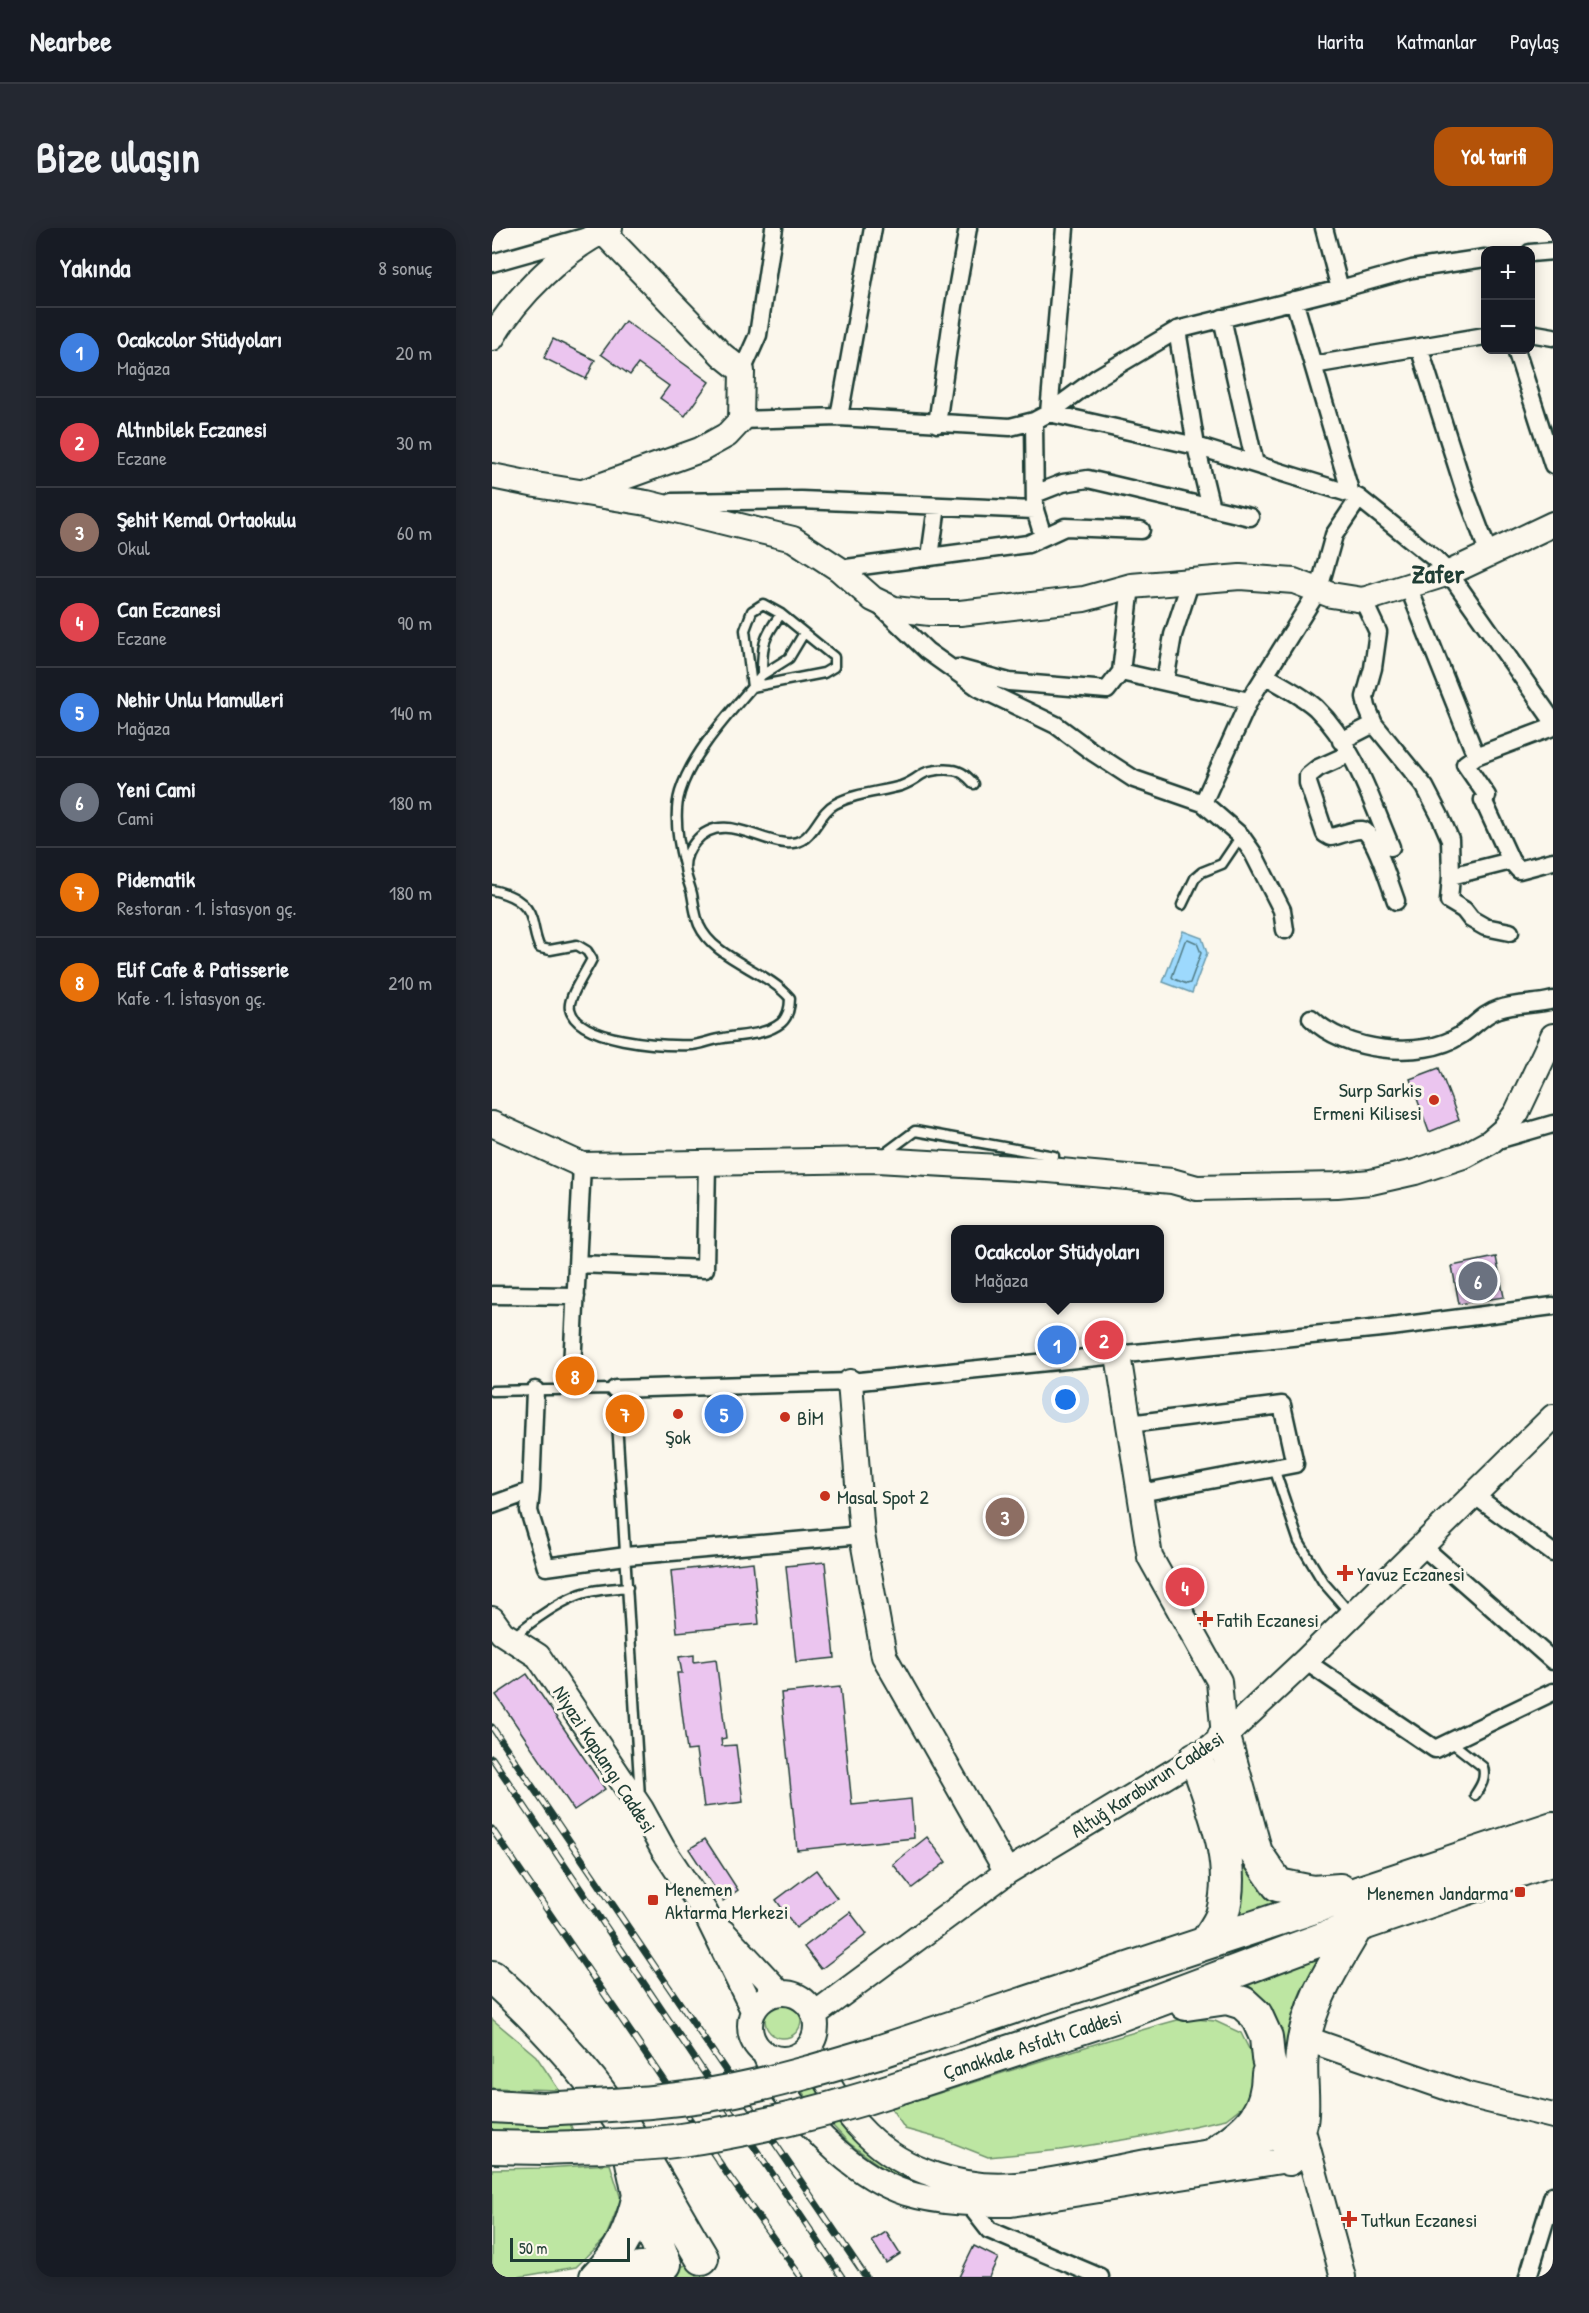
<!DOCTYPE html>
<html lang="tr">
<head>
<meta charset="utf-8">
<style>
  :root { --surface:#171b24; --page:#242831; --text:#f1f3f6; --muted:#9ea1a6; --line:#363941; --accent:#b45309 }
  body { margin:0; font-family:"Patrick Hand",sans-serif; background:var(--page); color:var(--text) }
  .controls { position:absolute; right:18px; top:18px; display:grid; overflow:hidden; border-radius:12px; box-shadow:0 3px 15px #0003 }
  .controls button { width:54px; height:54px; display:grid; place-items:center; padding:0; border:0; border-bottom:2px solid var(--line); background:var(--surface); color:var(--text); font:30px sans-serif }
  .scale { position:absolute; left:18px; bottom:15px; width:120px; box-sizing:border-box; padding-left:6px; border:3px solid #1f3d34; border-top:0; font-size:16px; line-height:21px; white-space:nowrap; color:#1f3d34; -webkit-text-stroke:4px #fbf7ec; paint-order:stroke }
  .you { position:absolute; left:574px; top:1172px; width:21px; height:21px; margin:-15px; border:4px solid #fff; border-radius:50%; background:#1a73e8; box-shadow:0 0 0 9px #1a73e833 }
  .badge { display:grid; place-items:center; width:39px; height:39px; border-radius:50%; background:var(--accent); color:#fff; font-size:20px; font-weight:700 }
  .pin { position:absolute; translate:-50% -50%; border:3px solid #fff; box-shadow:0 2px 6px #0006 }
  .popup { position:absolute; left:459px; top:997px; width:213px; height:78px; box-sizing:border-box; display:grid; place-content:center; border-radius:12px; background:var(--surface); filter:drop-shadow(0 2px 4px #0005); font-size:20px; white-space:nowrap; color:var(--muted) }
  .popup b { font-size:22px; color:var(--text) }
  .popup::after { content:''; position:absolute; left:50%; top:100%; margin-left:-12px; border:12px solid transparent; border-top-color:var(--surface) }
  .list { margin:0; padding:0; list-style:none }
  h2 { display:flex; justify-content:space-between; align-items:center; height:78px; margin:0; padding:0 24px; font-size:26px }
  h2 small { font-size:20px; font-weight:400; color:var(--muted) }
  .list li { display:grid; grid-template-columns:39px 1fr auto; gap:18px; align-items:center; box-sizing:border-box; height:90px; padding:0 24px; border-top:2px solid var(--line) }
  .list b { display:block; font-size:22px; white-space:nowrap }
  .list p { margin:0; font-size:20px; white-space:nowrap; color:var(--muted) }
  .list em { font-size:20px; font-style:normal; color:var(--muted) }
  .map { position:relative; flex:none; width:1061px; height:2049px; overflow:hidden; border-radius:18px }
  header { display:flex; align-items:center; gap:36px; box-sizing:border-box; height:84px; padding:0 30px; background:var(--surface); border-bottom:2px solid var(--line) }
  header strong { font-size:28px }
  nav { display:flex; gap:33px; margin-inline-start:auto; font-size:21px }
  .intro { display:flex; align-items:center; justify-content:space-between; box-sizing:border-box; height:144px; padding:0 36px }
  h1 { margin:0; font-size:42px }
  .button { padding:15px 27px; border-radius:18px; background:var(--accent); color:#fff; font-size:21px; font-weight:700 }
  main { display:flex; gap:36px; padding:0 36px }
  aside { flex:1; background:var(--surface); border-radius:18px; box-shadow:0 3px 15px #0003 }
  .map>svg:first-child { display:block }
  .green { fill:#bde6a2; stroke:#6e926b; stroke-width:1.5 }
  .water { fill:#9dd9fd; stroke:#6b9bad; stroke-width:1.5 }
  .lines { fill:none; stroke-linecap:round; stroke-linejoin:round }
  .shore { stroke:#517b84; stroke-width:1.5 }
  .building { fill:#ebc5ef; stroke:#1f3d34; stroke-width:1.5 }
  .lane-casing { stroke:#1f3d34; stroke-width:13 }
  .street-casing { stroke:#1f3d34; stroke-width:21 }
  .secondary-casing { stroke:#1f3d34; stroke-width:28 }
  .highway-casing { stroke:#1f3d34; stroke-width:36 }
  .lane { stroke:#fbf7ec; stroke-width:8 }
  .street { stroke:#fbf7ec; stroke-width:16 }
  .secondary { stroke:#fbf7ec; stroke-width:24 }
  .highway { stroke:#fbf7ec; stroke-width:32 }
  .rail-casing { stroke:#1f3d34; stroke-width:7 }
  .rail { stroke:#fbf7ec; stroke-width:4.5; stroke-dasharray:14; stroke-linecap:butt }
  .highway-bridge-casing { stroke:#1f3d34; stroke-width:36; stroke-linecap:butt }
  .highway-bridge { stroke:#fbf7ec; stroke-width:32 }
  .poi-dot { fill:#c8321e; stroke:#fbf7ec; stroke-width:2 }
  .labels { text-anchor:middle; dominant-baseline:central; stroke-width:6; stroke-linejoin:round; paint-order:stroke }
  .poi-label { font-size:20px; fill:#1f3d34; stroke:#fbf7ec; text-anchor:start }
  .street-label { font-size:20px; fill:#1f3d34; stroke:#fbf7ec }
  .district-label { font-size:26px; font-weight:bold; fill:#1f3d34; stroke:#fbf7ec }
</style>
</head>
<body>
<header>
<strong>Nearbee</strong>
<nav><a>Harita</a><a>Katmanlar</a><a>Paylaş</a></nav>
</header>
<div class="intro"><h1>Bize ulaşın</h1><a class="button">Yol tarifi</a></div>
<main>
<aside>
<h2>Yakında<small>8 sonuç</small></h2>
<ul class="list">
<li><span class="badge" style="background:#3f7fe0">1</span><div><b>Ocakcolor Stüdyoları</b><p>Mağaza</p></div><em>20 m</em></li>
<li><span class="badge" style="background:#e0444e">2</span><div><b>Altınbilek Eczanesi</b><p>Eczane</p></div><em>30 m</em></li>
<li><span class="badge" style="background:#8d6e63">3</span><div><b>Şehit Kemal Ortaokulu</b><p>Okul</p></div><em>60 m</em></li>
<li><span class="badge" style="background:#e0444e">4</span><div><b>Can Eczanesi</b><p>Eczane</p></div><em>90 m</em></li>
<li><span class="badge" style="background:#3f7fe0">5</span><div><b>Nehir Unlu Mamulleri</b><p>Mağaza</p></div><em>140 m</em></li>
<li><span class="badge" style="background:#6b7280">6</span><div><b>Yeni Cami</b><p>Cami</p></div><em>180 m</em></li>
<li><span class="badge" style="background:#e8710a">7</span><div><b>Pidematik</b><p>Restoran · 1. İstasyon gç.</p></div><em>180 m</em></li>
<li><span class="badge" style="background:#e8710a">8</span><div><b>Elif Cafe &amp; Patisserie</b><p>Kafe · 1. İstasyon gç.</p></div><em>210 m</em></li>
</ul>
</aside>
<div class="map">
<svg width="1061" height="2049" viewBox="0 0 1061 2049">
  <rect width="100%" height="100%" fill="#fbf7ec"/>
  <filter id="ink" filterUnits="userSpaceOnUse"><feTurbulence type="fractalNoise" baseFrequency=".0167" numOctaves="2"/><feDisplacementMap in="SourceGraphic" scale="12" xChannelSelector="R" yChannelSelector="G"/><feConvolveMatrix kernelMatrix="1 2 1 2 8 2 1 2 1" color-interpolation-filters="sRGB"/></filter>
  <g filter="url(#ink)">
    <path class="green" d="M725 1527 758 1640 787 1677 747 1690V1643L719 1531Z
      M837 1724C828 1736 816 1748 810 1761 792 1798 796 1836 800 1875L776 1775 753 1754Z
      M273 1792a18 18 0 1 1 36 0a18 18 0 1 1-36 0Z
      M693 1790 723 1793 749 1805 760 1827 764 1850 756 1874 734 1891 655 1908 568 1922 496 1929 453 1912 413 1901 399 1880C497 1851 594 1816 693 1790Z
      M0 1791 44 1828 67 1862 0 1860Z
      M316 1833 335 1870 452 1958 780 1919 788 1922 528 1970 426 1958 395 1943 357 1915 321 1877 296 1847Z
      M0 1891 77 1893 83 1908 0 1906Z
      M118 1936 129 1971 113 2011 84 2039 26 2049H0V1941L52 1940Z
      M194 2037C203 2037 209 2041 214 2049H179L188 2039Z"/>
    <path class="water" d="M691 703 710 710 715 725 700 765 671 754Z"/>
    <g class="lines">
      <path class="shore" d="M696 711 705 715 709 725 698 755 695 756 682 751 680 749 693 713Z"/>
    </g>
    <path class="building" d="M133 93 217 154 193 188 168 170 177 158 146 136 138 147 109 126Z
      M61 111 103 132 94 151 52 130Z
      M947 840 967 892 937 904 918 851Z
      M1004 1029 1012 1069 967 1076 960 1038Z
      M261 1334 267 1396 185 1404 179 1343Z
      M333 1334 343 1430 304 1434 294 1338Z
      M202 1427V1434L224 1431 234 1510 229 1511 230 1518 244 1517 251 1574 212 1579 204 1522 195 1523 185 1445H190L187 1429Z
      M35 1446 113 1561 82 1582 4 1467Z
      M348 1459 360 1577 419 1571 422 1610 305 1622 289 1465Z
      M435 1609 454 1634 420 1660 401 1636Z
      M213 1611 246 1662 231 1673 197 1621Z
      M324 1642 345 1670 304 1700 284 1672Z
      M358 1684 375 1706 329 1741 312 1719Z
      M394 2004 408 2026 394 2035 380 2013Z
      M482 2018 506 2030 497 2049H467Z"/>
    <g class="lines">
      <g class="lane-casing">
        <path id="lane" d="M271 376 289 386 342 429V439L332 445 260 459 253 402 260 383Z
          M289 386C271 410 270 417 270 447L297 430 312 405
          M192 637C186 614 181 587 188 564 201 522 242 481 270 447
          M0 662C17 666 35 673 40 692 43 702 43 710 48 720L58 722 85 717 95 723 100 731C94 744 75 770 78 781 85 814 172 818 200 817 211 816 221 811 232 810 250 807 274 807 289 795 296 789 298 778 298 770 274 742 222 731 207 697 203 687 202 676 200 666 198 657 193 647 193 639 193 630 197 621 203 614 234 576 281 628 310 612 324 604 328 584 343 576 363 565 388 564 409 558 418 555 422 552 429 547 436 542 451 541 460 542 469 542 476 549 482 556
          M690 677 703 650 710 644 730 636 749 608
          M392 926 423 903 562 928 559 939
          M0 1163 123 1161 148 1569
          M782 1240 807 1314 831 1354 859 1386
          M21 1409C39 1394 62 1377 84 1368 100 1361 119 1361 136 1359
          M959 1514 991 1539C994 1550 989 1558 983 1567"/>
      </g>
      <g class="street-casing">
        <path id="street" d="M832 0 848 61
          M1038 25 1061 23
          M0 35 92 9
          M802 72 859 266 867 270 942 330 957 345 1061 493
          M730 90 763 236
          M685 102 704 218 719 280
          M1038 105 1061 109
          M927 119 972 260 997 326
          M1024 122 1061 237
          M821 137 993 108
          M250 143 266 107 282 0
          M557 185 704 218 859 266
          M557 185 573 0
          M347 189 381 0
          M249 192 347 189 518 199 542 193 557 185 606 149 685 102 848 61 920 41 993 30
          M542 193 543 282 551 308
          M445 196 462 78 476 0
          M543 266 571 255 596 251 758 289
          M180 274 309 272 543 282
          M438 329 445 278
          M347 341 536 316 573 299 649 302
          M916 358 984 528 973 536 995 568 991 572 1019 633
          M871 372 886 404 881 440 873 469 875 479 882 496 933 559 948 588 958 611 959 648 1019 633 1027 642 1061 633
          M388 378 435 423 487 460 564 497 602 525 642 551 711 575 749 608 761 625 790 682 793 702
          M466 440 517 454 615 462 629 444 639 358
          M629 444 757 473
          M773 447C790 458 810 467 824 480 862 517 879 572 899 619
          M673 453 681 407 699 352
          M849 513 882 496
          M857 526 826 540 816 548V555L833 606 838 609C847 608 860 601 870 602 882 603 899 660 904 673
          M984 528 1061 499
          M711 575 757 473 827 361 842 307 867 270
          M959 648 957 673 972 682 979 691 993 699 1018 704
          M819 790C852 823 929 833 969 807 982 799 991 786 1007 781 1024 775 1044 777 1061 772
          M1002 913 1061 896
          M86 1036 213 1041 215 935
          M0 1067 84 1068
          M79 1160 90 937
          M123 1161 358 1154 899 1099 1061 1078
          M637 1196 790 1177 803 1236 648 1265
          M39 1263 43 1162
          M982 1267 1061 1325
          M0 1277 39 1263 37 1283 54 1339 134 1328 370 1307
          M930 1318 1061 1433
          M813 1433 943 1521 1061 1464
          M476 1975 497 2002 608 2049
          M1036 2049 1061 1967"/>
      </g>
      <g class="secondary-casing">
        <path id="secondary" d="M0 110C25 68 73 20 118 0
          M0 248 44 257 155 275 301 311 347 341 381 371 402 381 438 385H468L592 371 639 358 748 349 802 353 839 367 871 372 957 345 1061 296
          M91 264 208 222 235 207 249 192 250 143 230 127 110 3
          M0 896 90 937 385 932 557 942 680 953 705 960 845 957 879 954 923 944 974 927 998 914 1012 902 1025 884 1061 808
          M626 1127 658 1329 727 1453 732 1509
          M358 1154 370 1307 392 1428 515 1644
          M0 1391 10 1405 46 1428 149 1581 171 1621 213 1684 261 1782
          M231 1704 287 1764
          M258 1798a33 33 0 1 1 66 0a33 33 0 1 1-66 0Z
          M323 1786 515 1644 704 1530 732 1509 813 1433 1061 1189
          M812 1810 976 1867 1061 1888
          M317 1818C332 1849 349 1882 374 1906 413 1944 472 1962 525 1957 570 1952 615 1941 660 1933 705 1925 772 1920 809 1895L851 2049
          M273 1827C279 1839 284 1853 292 1864 321 1905 366 1949 414 1965 447 1975 485 1976 519 1976L814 1929"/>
      </g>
      <g class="highway-casing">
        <path id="highway" d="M732 1509 764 1625 786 1657 820 1664 848 1662
          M704 1530C720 1579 746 1635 730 1687 727 1696 719 1706 714 1715
          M0 1749C50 1794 96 1844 133 1900 160 1942 184 1987 210 2030
          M694 1776 735 1770 751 1775 764 1787 774 1809 776 1830 794 1905 797 1931
          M386 1824 1061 1600
          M412 1858 622 1789 865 1698 1061 1631
          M0 1878 51 1881
          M809 1895C813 1872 807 1848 810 1825 815 1777 841 1739 865 1698
          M0 1919 54 1920
          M728 1921C759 1900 775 1884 776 1846
          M139 1929 147 1967 173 2036
          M104 2049C130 2023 139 2002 147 1967
          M110 2049 149 2041 168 2043"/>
      </g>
      <use href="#lane" class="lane"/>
      <use href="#street" class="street"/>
      <use href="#secondary" class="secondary"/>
      <use href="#highway" class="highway"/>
      <g class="rail-casing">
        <path id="rail" d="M0 1499 374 2049
          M0 1530 350 2049
          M0 1601 236 1947 309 2049"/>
      </g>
      <use href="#rail" class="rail"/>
      <g class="highway-bridge-casing">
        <path id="highway-bridge" d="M51 1881C115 1877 180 1875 243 1862 292 1852 339 1838 386 1824
          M54 1920C97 1918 140 1918 182 1913 261 1902 337 1883 412 1858"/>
      </g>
      <use href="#highway-bridge" class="highway-bridge"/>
    </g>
  </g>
  <g class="poi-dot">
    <circle cx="942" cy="872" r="6"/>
    <circle cx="186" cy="1186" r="6"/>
    <circle cx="293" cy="1189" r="6"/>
    <circle cx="333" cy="1268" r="6"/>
    <path d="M850 1336h6v6h6v6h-6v6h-6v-6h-6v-6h6z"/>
    <path d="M710 1382h6v6h6v6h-6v6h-6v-6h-6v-6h6z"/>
    <rect x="1022" y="1658" width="12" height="12" rx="3"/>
    <rect x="155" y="1666" width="12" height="12" rx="3"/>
    <path d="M854 1982h6v6h6v6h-6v6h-6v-6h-6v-6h6z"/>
  </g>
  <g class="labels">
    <g class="poi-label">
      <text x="930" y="861" text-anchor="end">Surp Sarkis<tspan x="930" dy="23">Ermeni Kilisesi</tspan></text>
      <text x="305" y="1189">BİM</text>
      <text x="186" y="1208" text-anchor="middle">Şok</text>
      <text x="345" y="1268">Masal Spot 2</text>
      <text x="865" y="1345">Yavuz Eczanesi</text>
      <text x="725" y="1391">Fatih Eczanesi</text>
      <text x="173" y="1660">Menemen<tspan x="173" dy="23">Aktarma Merkezi</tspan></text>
      <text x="1016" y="1664" text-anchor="end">Menemen Jandarma</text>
      <text x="869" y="1991">Tutkun Eczanesi</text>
    </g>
    <g class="street-label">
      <text transform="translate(113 1531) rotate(57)">Niyazi Kaplangı Caddesi</text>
      <text transform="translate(655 1556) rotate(-33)">Altuğ Karaburun Caddesi</text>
      <text transform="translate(540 1816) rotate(-18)">Çanakkale Asfaltı Caddesi</text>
    </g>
    <g class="district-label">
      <text x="946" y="345">Zafer</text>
    </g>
  </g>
</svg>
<div class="controls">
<button>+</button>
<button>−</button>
</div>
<div class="scale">50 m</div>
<div class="you"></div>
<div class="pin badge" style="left:565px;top:1117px;background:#3f7fe0">1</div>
<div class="popup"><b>Ocakcolor Stüdyoları</b>Mağaza</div>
<div class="pin badge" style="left:612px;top:1112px;background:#e0444e">2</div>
<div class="pin badge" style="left:513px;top:1289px;background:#8d6e63">3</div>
<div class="pin badge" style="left:693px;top:1359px;background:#e0444e">4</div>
<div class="pin badge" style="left:232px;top:1186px;background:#3f7fe0">5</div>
<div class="pin badge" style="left:986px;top:1053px;background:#6b7280">6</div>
<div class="pin badge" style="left:133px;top:1186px;background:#e8710a">7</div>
<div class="pin badge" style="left:83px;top:1148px;background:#e8710a">8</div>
</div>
</main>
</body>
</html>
